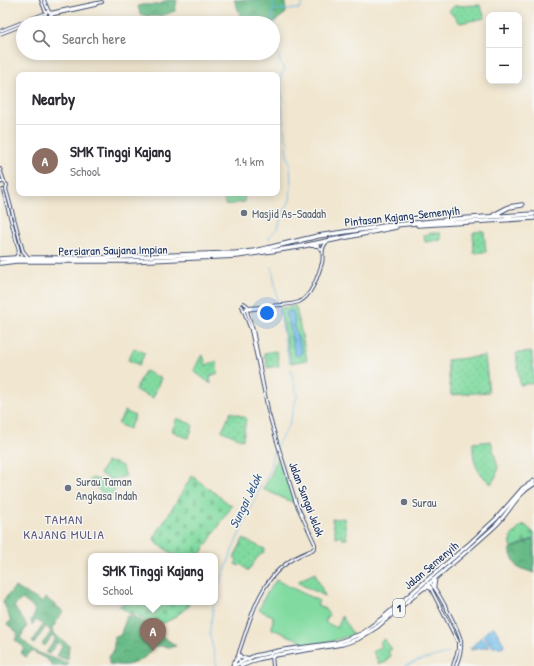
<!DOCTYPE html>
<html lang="en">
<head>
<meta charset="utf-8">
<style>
  :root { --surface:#fff; --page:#f2f2f3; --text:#2b2b33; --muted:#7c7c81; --line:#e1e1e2; --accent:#c8321e }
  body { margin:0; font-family:"Patrick Hand",sans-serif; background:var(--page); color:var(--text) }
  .controls { position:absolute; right:12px; top:12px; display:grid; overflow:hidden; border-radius:8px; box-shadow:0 2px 10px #0003 }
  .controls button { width:36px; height:36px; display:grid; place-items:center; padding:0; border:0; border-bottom:1px solid var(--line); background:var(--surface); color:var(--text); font:20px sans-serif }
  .you { position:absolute; left:267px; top:313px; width:14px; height:14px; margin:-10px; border:3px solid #fff; border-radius:50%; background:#1a73e8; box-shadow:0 0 0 6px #1a73e833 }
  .badge { display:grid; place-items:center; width:26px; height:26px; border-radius:50%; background:var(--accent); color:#fff; font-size:13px; font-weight:700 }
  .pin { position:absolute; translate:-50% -33px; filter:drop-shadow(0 1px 2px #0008) }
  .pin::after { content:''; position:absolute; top:21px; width:14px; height:12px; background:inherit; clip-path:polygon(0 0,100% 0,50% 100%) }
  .popup { position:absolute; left:88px; top:553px; width:130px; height:52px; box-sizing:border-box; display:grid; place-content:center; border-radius:8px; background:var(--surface); filter:drop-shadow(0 1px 3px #0005); font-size:13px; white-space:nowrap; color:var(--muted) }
  .popup b { font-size:15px; color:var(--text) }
  .popup::after { content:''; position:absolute; left:50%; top:100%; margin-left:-8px; border:8px solid transparent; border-top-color:var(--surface) }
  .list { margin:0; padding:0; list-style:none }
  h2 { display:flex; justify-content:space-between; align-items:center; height:52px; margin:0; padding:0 16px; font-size:17px }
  h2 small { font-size:13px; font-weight:400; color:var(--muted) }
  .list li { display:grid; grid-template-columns:26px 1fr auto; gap:12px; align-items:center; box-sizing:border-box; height:72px; padding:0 16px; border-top:1px solid var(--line) }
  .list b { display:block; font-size:15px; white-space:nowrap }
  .list p { margin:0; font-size:13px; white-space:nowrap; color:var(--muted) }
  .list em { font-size:13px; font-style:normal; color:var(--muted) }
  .icon { flex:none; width:22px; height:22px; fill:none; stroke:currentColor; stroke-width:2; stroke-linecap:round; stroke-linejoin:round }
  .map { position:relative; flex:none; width:534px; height:666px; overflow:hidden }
  .search { position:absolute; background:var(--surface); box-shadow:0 2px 10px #0003; left:16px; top:16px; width:264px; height:44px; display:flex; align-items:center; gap:10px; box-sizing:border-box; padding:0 14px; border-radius:22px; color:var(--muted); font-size:15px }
  .panel { position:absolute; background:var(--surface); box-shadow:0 2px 10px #0003; left:16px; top:72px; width:264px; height:124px; border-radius:8px }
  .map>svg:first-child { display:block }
  .green { fill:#81dba0; stroke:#4e857f }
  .forest { fill:url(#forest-crowns); stroke:#427572 }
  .cemetery { fill:url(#cemetery-stones); stroke:#4e857f }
  .park { fill:url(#park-dots); stroke:#4e857f }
  .water { fill:url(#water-ripples); stroke:#4474a2 }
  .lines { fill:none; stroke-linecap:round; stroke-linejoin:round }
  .stream { stroke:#6dbae7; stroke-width:1 }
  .tertiary-casing { stroke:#3b4a6f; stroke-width:4 }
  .primary-casing { stroke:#3b4a6f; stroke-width:5 }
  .trunk-casing { stroke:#3b4a6f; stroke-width:5.5 }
  .tertiary { stroke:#fff; stroke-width:2 }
  .primary { stroke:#fff; stroke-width:3 }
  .trunk { stroke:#fff; stroke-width:3.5 }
  .worship-dot { fill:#6b7280; stroke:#f6f6f2; stroke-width:1.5 }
  .labels { text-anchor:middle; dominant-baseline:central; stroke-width:3; stroke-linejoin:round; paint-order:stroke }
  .shield { fill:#f6f6f2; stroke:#5d6b8a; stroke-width:1 }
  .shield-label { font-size:11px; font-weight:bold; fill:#1b2f5e }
  .worship-label { font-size:12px; fill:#5b616d; stroke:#f6f6f2; text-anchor:start }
  .street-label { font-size:12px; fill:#1b2f5e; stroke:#f6f6f2 }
  .water-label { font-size:13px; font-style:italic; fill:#345987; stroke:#f6f6f2 }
  .neighbourhood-label { font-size:13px; letter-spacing:1px; fill:#5b567d; stroke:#f6f6f2 }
</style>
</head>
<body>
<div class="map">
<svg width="534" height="666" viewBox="0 0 534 666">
  <defs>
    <pattern id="forest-crowns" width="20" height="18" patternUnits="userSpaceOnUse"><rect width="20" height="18" fill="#68bb86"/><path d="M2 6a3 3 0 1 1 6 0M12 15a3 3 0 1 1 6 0" fill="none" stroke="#559871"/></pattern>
    <pattern id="cemetery-stones" width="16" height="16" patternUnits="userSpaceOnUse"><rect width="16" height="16" fill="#81dba0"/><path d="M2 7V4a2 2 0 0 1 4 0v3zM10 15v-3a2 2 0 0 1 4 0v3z" fill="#6fbc8c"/></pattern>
    <pattern id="park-dots" width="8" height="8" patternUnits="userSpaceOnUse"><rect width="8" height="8" fill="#81dba0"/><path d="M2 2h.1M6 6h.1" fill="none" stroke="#6fbc8c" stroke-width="1.8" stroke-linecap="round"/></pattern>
    <pattern id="water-ripples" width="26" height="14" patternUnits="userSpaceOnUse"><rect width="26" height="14" fill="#6dbae7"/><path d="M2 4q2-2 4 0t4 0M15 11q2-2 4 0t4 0" fill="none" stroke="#5998be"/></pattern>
  </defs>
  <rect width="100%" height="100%" fill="#f6f6f2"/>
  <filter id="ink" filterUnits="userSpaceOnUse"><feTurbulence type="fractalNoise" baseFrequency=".025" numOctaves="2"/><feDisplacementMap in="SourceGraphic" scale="8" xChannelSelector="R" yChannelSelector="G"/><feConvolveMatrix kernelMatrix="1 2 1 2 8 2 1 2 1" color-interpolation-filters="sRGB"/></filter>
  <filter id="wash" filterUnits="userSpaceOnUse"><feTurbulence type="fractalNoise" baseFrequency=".012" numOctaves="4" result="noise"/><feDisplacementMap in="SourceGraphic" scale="16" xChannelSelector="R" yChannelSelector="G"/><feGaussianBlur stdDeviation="0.9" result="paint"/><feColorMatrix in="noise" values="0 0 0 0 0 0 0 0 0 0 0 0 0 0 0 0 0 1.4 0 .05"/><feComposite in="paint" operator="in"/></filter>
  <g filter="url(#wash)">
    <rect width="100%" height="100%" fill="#f1e6cf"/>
    <path class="green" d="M223 193H243L245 202 225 205Z
      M278 456H279L294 503 263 489 271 475Z
      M276 580 319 601 317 605 325 609 329 615 325 622 337 628 342 616 353 635 329 642 301 645 299 640 272 629 273 616 259 610 265 596Z"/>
    <path class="forest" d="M166 0H177L175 11C162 16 154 19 140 14L138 6C148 2 157 9 166 0Z
      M234 0H285L286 13 273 23 253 22 237 23 240 14Z
      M534 539V573L517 567 509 550Z
      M15 587 42 602 46 598 63 611 52 629 53 634 69 645 68 660 57 656 62 646 58 642 49 654 46 653 56 638 52 636 45 646 42 644 51 632 46 626 34 644 32 642 43 625 36 620 32 625 31 620 35 614 34 608 22 599 14 606C18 614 23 618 27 626L20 638 35 651 43 655 68 663 67 666 60 665V666H51V663L46 659 32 651 26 657 21 653 24 647 15 640 18 633 7 624 9 622 10 623 11 621 3 601Z
      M127 616H135L176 646C169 649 161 644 154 647 150 649 149 654 145 657 131 666 126 666 109 664V656L113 652 115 636H120Z"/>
    <path class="cemetery" d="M192 476 232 506 199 556H172L170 552 155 542 154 538Z
      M525 525 534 533V538L512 548 510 542 512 541 510 537 521 526Z
      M124 602H189V606L172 619 153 628 136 613 130 614 119 606Z"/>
    <path class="park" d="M480 5 485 18 460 23 449 11 454 6Z
      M482 231 484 232 486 252 473 253 474 249 473 233 474 232Z
      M431 233H440L441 240 425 242 424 235Z
      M295 306 296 307 307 360 291 363 280 308Z
      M134 348 145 353 139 365 128 360Z
      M275 351 277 352 279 366 267 368 266 358 264 357V353Z
      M532 352 534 383 520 385 516 353Z
      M203 355 206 365 216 361 218 373 210 376 211 384 195 372 194 370 201 356Z
      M485 356 489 392 451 395 447 360Z
      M145 371 161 378 153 398 135 390Z
      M125 411 135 416 129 429 118 424Z
      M231 412 246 418 243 440 222 431Z
      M177 418 191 424 193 426 189 437 187 438 172 431Z
      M491 441 498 467 496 476 491 484C475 470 473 463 473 443Z
      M106 462 115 463 122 466 126 476 112 480 100 474Z
      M92 478 99 480 100 479 119 486 108 498 89 481Z
      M344 518 347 539H342L340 536 336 537 332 519Z
      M243 539 265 549V551L258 557 248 571 241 564 239 566 235 564 237 560 234 558Z
      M315 573 325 596 298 583 300 580Z
      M384 639 392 649 388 652 391 656 387 659V662L379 664 373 651 381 647 379 643Z"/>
    <path class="water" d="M291 310C297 316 293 323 295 330 297 338 303 347 301 355L299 356 295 355 294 352 290 328 286 315 287 312Z
      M492 627H494L504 644 503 647H493L483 636V635Z
      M481 637 489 645V647L471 650 470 649Z"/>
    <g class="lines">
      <path class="stream" d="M273 10 299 9 305 0
        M269 239 270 236 278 228 280 221 290 200 291 186 290 163 287 155 286 147 288 142 285 138 282 107 283 99 281 89V75L284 71V68L280 63V60L277 53 278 44 275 37 274 23 272 17 274 0
        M272 267 278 302
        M279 310 289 362
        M215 594 227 566 233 548 262 483 268 476 274 450 289 425 297 396 291 369
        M214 602 210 628V635L217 666
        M405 666 417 661 449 653"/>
    </g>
  </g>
  <g filter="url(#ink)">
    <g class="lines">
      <g class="tertiary-casing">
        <path id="tertiary" d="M41 0 46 13
          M44 0 49 12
          M45.5 14a2.5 2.5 0 1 1 5 0a2.5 2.5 0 1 1-5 0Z
          M50 13 102 2
          M50 15 95 5 97 3
          M29 23 47 16
          M0 31 46 13
          M0 34 23 25
          M0 169 4 181
          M0 177V182
          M0 183 3 181 7 185 6 189
          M6 189 23 251 28 257
          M3 190 19 251 16 257
          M311 246H318L322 250
          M244 303 249 307
          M242 306 251 330 268 409
          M246 308 264 307
          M244 310C253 310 262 307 271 306 280 305 291 305 299 302 312 296 318 275 322 263 324 256 320 249 326 243
          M430 582C438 591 459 630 461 641 462 650 459 658 456 666
          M428 583 458 642V650L453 666
          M272 656 273 666
          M240 662 238 658 239 652C250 621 258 583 287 563 294 557 303 554 312 550L315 547V544L296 503 277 442 268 411 253 330 246 308"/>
      </g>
      <g class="primary-casing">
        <path id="primary" d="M434 586 435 579
          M424 588 428 587 431 588
          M233 665 239 655 242 658H247
          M234 666 254 656 283 650 336 643 361 634 384 617 468 545 496 519 523 488 534 481
          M241 666 258 659 276 655 343 644 358 639 377 627C416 594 457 561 495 526 509 513 516 494 534 484"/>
      </g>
      <g class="trunk-casing">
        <path id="trunk" d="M494 215 509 207 522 205
          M418 225 534 218
          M0 259 15 258H92L236 253 255 251 318 236 385 226 456 219 534 214
          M0 263 16 261H128L237 256 298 247 396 227"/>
      </g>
      <use href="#tertiary" class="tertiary"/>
      <use href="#primary" class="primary"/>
      <use href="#trunk" class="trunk"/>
    </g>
  </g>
  <g class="worship-dot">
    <circle cx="244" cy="213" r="4"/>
    <circle cx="68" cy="488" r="4"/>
    <circle cx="404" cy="502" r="4"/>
  </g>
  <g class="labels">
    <rect class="shield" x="393" y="599" width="12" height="18" rx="3"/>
    <g class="shield-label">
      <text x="399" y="608">1</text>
    </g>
    <g class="worship-label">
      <text x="252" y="213">Masjid As-Saadah</text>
      <text x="76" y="481">Surau Taman<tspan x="76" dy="14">Angkasa Indah</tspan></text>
      <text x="412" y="502">Surau</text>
    </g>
    <g class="street-label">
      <text transform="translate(402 216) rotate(-6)">Pintasan Kajang-Semenyih</text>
      <text transform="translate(113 250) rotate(-1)">Persiaran Saujana Impian</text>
      <text transform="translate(307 499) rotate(69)">Jalan Sungai Jelok</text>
      <text transform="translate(431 565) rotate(-40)">Jalan Semenyih</text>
    </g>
    <g class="water-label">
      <text transform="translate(245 501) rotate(-64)">Sungai Jelok</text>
    </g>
    <g class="neighbourhood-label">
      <text x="64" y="519">TAMAN<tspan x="64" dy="15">KAJANG MULIA</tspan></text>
    </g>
  </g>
</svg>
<div class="controls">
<button>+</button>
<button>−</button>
</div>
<div class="you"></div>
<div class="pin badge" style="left:153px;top:651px;background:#8d6e63">A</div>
<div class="popup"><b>SMK Tinggi Kajang</b>School</div>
<div class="search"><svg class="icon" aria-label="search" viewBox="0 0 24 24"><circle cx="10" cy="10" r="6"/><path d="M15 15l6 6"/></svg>Search here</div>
<section class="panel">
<h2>Nearby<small></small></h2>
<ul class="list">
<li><span class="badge" style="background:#8d6e63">A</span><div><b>SMK Tinggi Kajang</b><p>School</p></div><em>1.4 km</em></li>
</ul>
</section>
</div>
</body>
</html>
